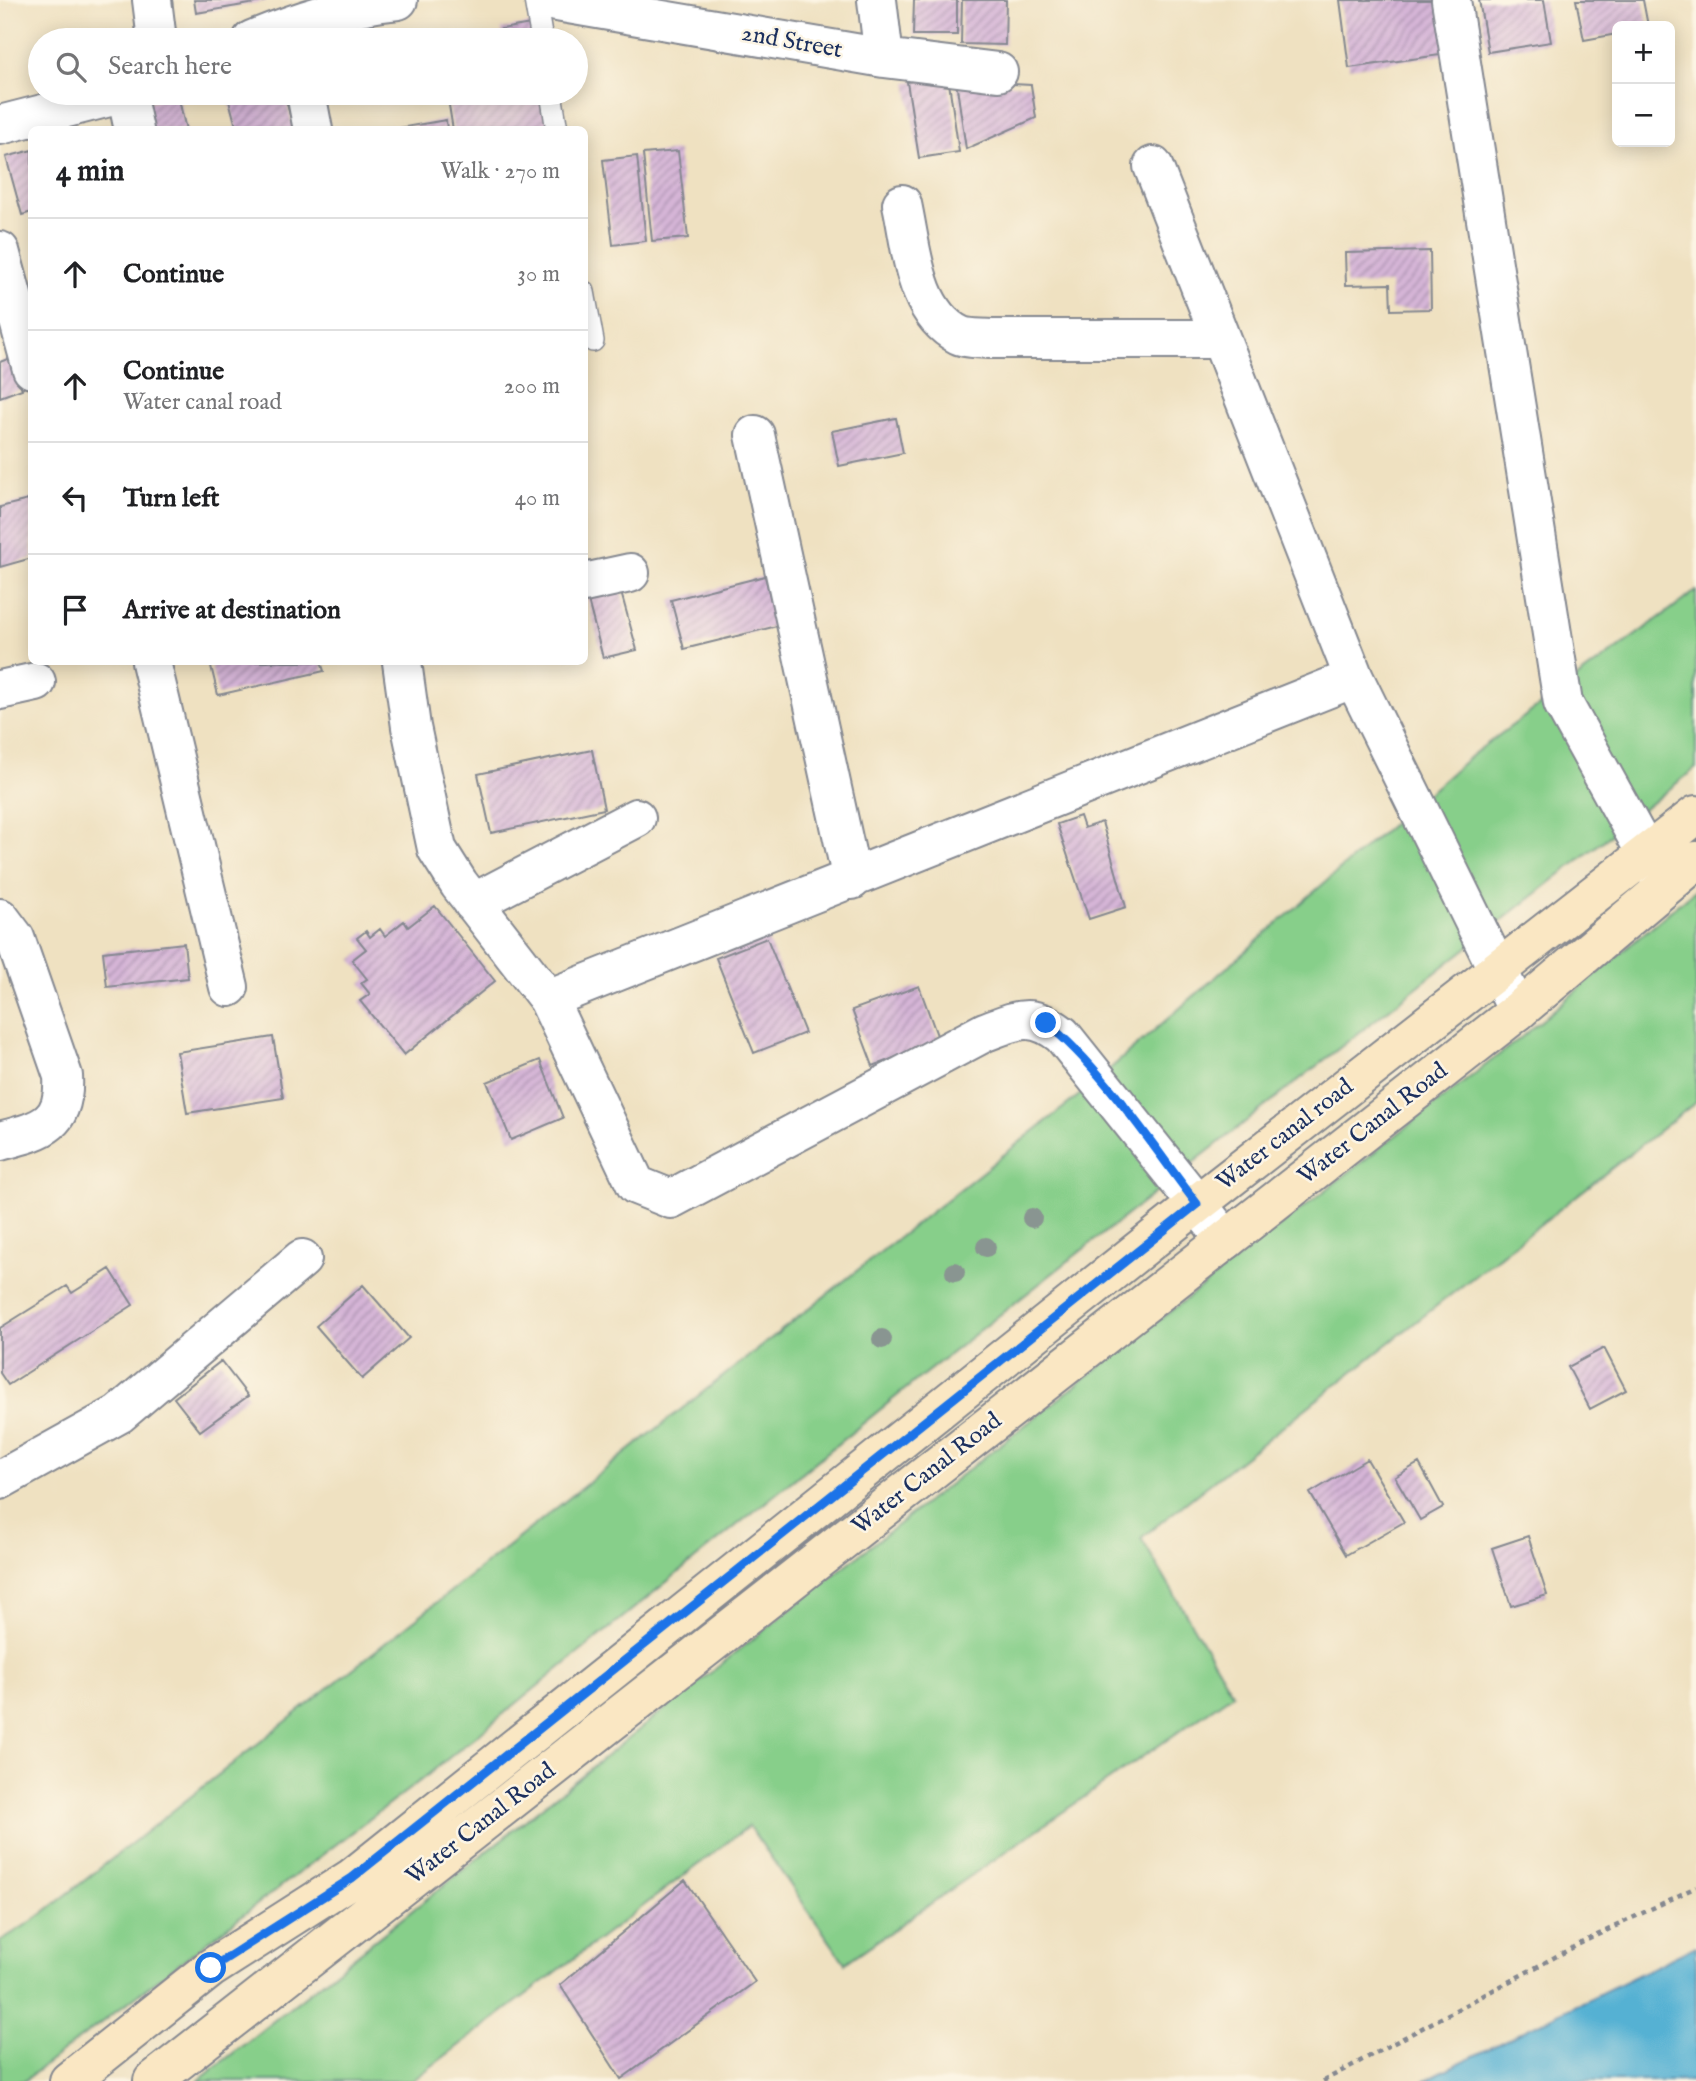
<!DOCTYPE html>
<html lang="en">
<head>
<meta charset="utf-8">
<style>
  :root { --surface:#fff; --page:#f2f2f2; --text:#202124; --muted:#757577; --line:#e0e0e0 }
  body { margin:0; font-family:"IM FELL English",serif; background:var(--page); color:var(--text) }
  .controls { position:absolute; right:21px; top:21px; display:grid; overflow:hidden; border-radius:10px; box-shadow:0 4px 18px #0003 }
  .controls button { width:63px; height:63px; display:grid; place-items:center; padding:0; border:0; border-bottom:2px solid var(--line); background:var(--surface); color:var(--text); font:35px sans-serif }
  .stop { position:absolute; width:21px; height:21px; margin:-16px; border:5px solid #1a73e8; border-radius:50%; background:#fff }
  .stop.end { background:#1a73e8; border-color:#fff; box-shadow:0 2px 7px #0008 }
  .list { margin:0; padding:0; list-style:none }
  h2 { display:flex; justify-content:space-between; align-items:center; height:91px; margin:0; padding:0 28px; font-size:30px }
  h2 small { font-size:23px; font-weight:400; color:var(--muted) }
  .list li { display:grid; grid-template-columns:46px 1fr auto; gap:21px; align-items:center; box-sizing:border-box; height:112px; padding:0 28px; border-top:2px solid var(--line) }
  .list b { display:block; font-size:26px; white-space:nowrap }
  .list p { margin:0; font-size:23px; white-space:nowrap; color:var(--muted) }
  .list em { font-size:23px; font-style:normal; color:var(--muted) }
  .icon { flex:none; width:38px; height:38px; fill:none; stroke:currentColor; stroke-width:2; stroke-linecap:round; stroke-linejoin:round }
  .map { position:relative; flex:none; width:1696px; height:2081px; overflow:hidden }
  .search { position:absolute; background:var(--surface); box-shadow:0 4px 18px #0003; left:28px; top:28px; width:560px; height:77px; display:flex; align-items:center; gap:18px; box-sizing:border-box; padding:0 24px; border-radius:38px; color:var(--muted); font-size:26px }
  .panel { position:absolute; background:var(--surface); box-shadow:0 4px 18px #0003; left:28px; top:126px; width:560px; height:539px; border-radius:10px }
  .map>svg:first-child { display:block }
  .green { fill:#87cf8a; stroke:#517f74; stroke-width:2 }
  .water { fill:#55b1d3; stroke:#387098; stroke-width:2 }
  .building { fill:url(#building-hatch) }
  .lines { fill:none; stroke-linecap:round; stroke-linejoin:round }
  .service-casing { stroke:#858890; stroke-width:24 }
  .minor-casing { stroke:#858890; stroke-width:42 }
  .secondary-casing { stroke:#858890; stroke-width:42 }
  .path { stroke:#858890; stroke-width:4.5; stroke-dasharray:5 5; stroke-linecap:butt }
  .service { stroke:#fff; stroke-width:21 }
  .minor { stroke:#fff; stroke-width:38 }
  .secondary { stroke:#fae7c3; stroke-width:38 }
  .tree { fill:#899591 }
  .route { stroke:#1a73e8; stroke-width:9 }
  .labels { text-anchor:middle; dominant-baseline:central; stroke-width:5; stroke-linejoin:round; paint-order:stroke }
  .street-label { font-size:24px; fill:#1b2f5e; stroke:#fcf5e5 }
</style>
</head>
<body>
<div class="map">
<svg width="1696" height="2081" viewBox="0 0 1696 2081">
  <defs>
    <pattern id="building-hatch" width="6" height="6" patternUnits="userSpaceOnUse" patternTransform="scale(1.75)"><rect width="6" height="6" fill="#d6b5d7"/><path d="M-1 1l2-2M0 6l6-6M5 7l2-2" fill="none" stroke="#ad94b2"/></pattern>
  </defs>
  <rect width="100%" height="100%" fill="#fcf5e5"/>
  <filter id="ink" filterUnits="userSpaceOnUse"><feTurbulence type="fractalNoise" baseFrequency=".0143" numOctaves="2"/><feDisplacementMap in="SourceGraphic" scale="14" xChannelSelector="R" yChannelSelector="G"/><feConvolveMatrix kernelMatrix="1 2 1 2 8 2 1 2 1" color-interpolation-filters="sRGB"/></filter>
  <filter id="wash" filterUnits="userSpaceOnUse"><feTurbulence type="fractalNoise" baseFrequency=".00686" numOctaves="4" result="noise"/><feDisplacementMap in="SourceGraphic" scale="28" xChannelSelector="R" yChannelSelector="G"/><feGaussianBlur stdDeviation="1.57" result="paint"/><feColorMatrix in="noise" values="0 0 0 0 0 0 0 0 0 0 0 0 0 0 0 0 0 1.4 0 .05"/><feComposite in="paint" operator="in"/></filter>
  <g filter="url(#wash)">
    <rect width="100%" height="100%" fill="#efe1c1"/>
    <path class="green" d="M1696 591V768L918 1379 429 1774 24 2081H0V1941L37 1918 1082 1093 1472 755Z
      M1696 889V1102L1141 1538 1233 1694 845 1963 749 1826 412 2081H198L827 1580 1528 1032Z"/>
    <path class="water" d="M1696 1946V2081H1423Z"/>
    <g id="blocks">
      <path class="building" d="M194 0H267V1L196 13Z
        M914 0H957V35H913Z
        M962 0H1006L1005 45 961 44Z
        M1340 0H1446L1454 53 1349 68Z
        M1479 0H1544L1551 42 1488 52Z
        M1576 0H1643L1648 26H1617V34L1584 40Z
        M531 24 534 40H485L503 36 501 29Z
        M948 76 959 152 919 158 907 82Z
        M956 81 1031 85 1036 118 966 149Z
        M227 93H284L294 130H237Z
        M447 93H543L549 130H453Z
        M178 95 186 130H149L143 103Z
        M446 120 447 130H399V128Z
        M32 150V212L22 215 6 157Z
        M678 151 688 238 652 241 643 154Z
        M637 156 646 241 613 245 603 160Z
        M1430 251 1431 309 1391 310 1390 284 1346 285 1345 253Z
        M10 358 22 389 0 397V362Z
        M896 418 903 453 839 466 832 431Z
        M32 499V558L0 567V507Z
        M765 576 777 626 684 649 671 600Z
        M619 585 637 650 603 658 586 593Z
        M210 662H321L324 671 218 695Z
        M592 750 604 809 491 833 478 774Z
        M1080 816 1084 828 1102 822 1126 907 1089 919 1057 824Z
        M435 906 495 981 404 1055 360 1001 370 994 361 983 367 979 352 960 366 949 357 938 366 931 370 937 380 929 385 936 404 921 408 927Z
        M767 938 805 1033 754 1053 716 958Z
        M184 943 188 978 107 987 103 952Z
        M919 986 939 1041 873 1066 852 1010Z
        M273 1037 283 1098 187 1113 177 1052Z
        M540 1060 563 1118 511 1140 487 1082Z
        M110 1269 133 1305 8 1385 0 1373V1328L67 1286 72 1293Z
        M363 1285 409 1338 362 1379 316 1326Z
        M1604 1348 1626 1390 1590 1409 1568 1367Z
        M221 1361 248 1396 200 1431 174 1398Z
        M1367 1459 1404 1522 1346 1555 1310 1493Z
        M1419 1463 1443 1507 1420 1520 1395 1477Z
        M1528 1536 1547 1595 1511 1606 1492 1548Z
        M685 1880 755 1982 621 2079 560 1985Z"/>
    </g>
  </g>
  <g filter="url(#ink)">
    <use href="#blocks" fill-opacity="0" stroke="#858890" stroke-width="2"/>
    <g class="lines">
      <g class="service-casing">
        <path id="service" d="M535 0 542 40
          M551 93 557 130
          M584 292 593 341"/>
      </g>
      <g class="minor-casing">
        <path id="minor" d="M152 0 157 40
          M545 0 884 58 998 72
          M877 0 884 58
          M1451 0 1563 703 1663 884
          M252 40C299 21 347 5 398 0
          M126 93 134 130
          M306 93 313 130
          M0 125 125 93
          M1153 166 1354 678 1518 1011
          M902 204C912 249 914 312 959 335 967 339 981 338 991 339H1220
          M0 251 32 369
          M755 435 852 880
          M584 583 630 573
          M151 662 229 987
          M402 662 411 727 437 849 459 884 548 999 636 1185 671 1199 985 1032C1017 1020 1032 1011 1062 1035L1226 1240
          M0 690 36 682
          M473 903 636 818
          M0 918 15 938 63 1076C66 1125 42 1130 0 1141
          M548 999 1354 678
          M0 1480 119 1414 302 1259"/>
      </g>
      <g class="secondary-casing">
        <path id="secondary" d="M69 2081 211 1968 352 1878 1197 1204 1696 815
          M153 2081 1518 1011 1696 861"/>
      </g>
      <path class="path" d="M1323 2081 1585 1941 1696 1887"/>
      <use href="#service" class="service"/>
      <use href="#minor" class="minor"/>
      <use href="#secondary" class="secondary"/>
    </g>
    <g class="tree">
      <circle cx="1032" cy="1218" r="10"/>
      <circle cx="986" cy="1247" r="10"/>
      <circle cx="955" cy="1272" r="10"/>
      <circle cx="882" cy="1339" r="10"/>
    </g>
  </g>
  <g class="lines" filter="url(#ink)">
    <path class="route" d="M211 1968 352 1878 1197 1204C1154 1148 1100 1065 1046 1023"/>
  </g>
  <g class="labels">
    <g class="street-label">
      <text transform="translate(792 42) rotate(10)">2nd Street</text>
      <text transform="translate(1373 1124) rotate(-38)">Water Canal Road</text>
      <text transform="translate(1285 1135) rotate(-38)">Water canal road</text>
      <text transform="translate(927 1474) rotate(-38)">Water Canal Road</text>
      <text transform="translate(481 1824) rotate(-38)">Water Canal Road</text>
    </g>
  </g>
</svg>
<div class="controls">
<button>+</button>
<button>−</button>
</div>
<div class="stop" style="left:211px;top:1968px"></div>
<div class="stop end" style="left:1046px;top:1023px"></div>
<div class="search"><svg class="icon" aria-label="search" viewBox="0 0 24 24"><circle cx="10" cy="10" r="6"/><path d="M15 15l6 6"/></svg>Search here</div>
<section class="panel">
<h2>4 min<small>Walk · 270 m</small></h2>
<ul class="list">
<li><svg class="icon" aria-label="ahead" viewBox="0 0 24 24"><path d="M12 20V5M6 11l6-6 6 6"/></svg><div><b>Continue</b></div><em>30 m</em></li>
<li><svg class="icon" aria-label="ahead" viewBox="0 0 24 24"><path d="M12 20V5M6 11l6-6 6 6"/></svg><div><b>Continue</b><p>Water canal road</p></div><em>200 m</em></li>
<li><svg class="icon" aria-label="left" viewBox="0 0 24 24"><path d="M17 20v-9H6M10 6l-5 5 5 5"/></svg><div><b>Turn left</b></div><em>40 m</em></li>
<li><svg class="icon" aria-label="arrive" viewBox="0 0 24 24"><path d="M6 21V4h12l-3 4 3 4H6"/></svg><div><b>Arrive at destination</b></div></li>
</ul>
</section>
</div>
</body>
</html>
